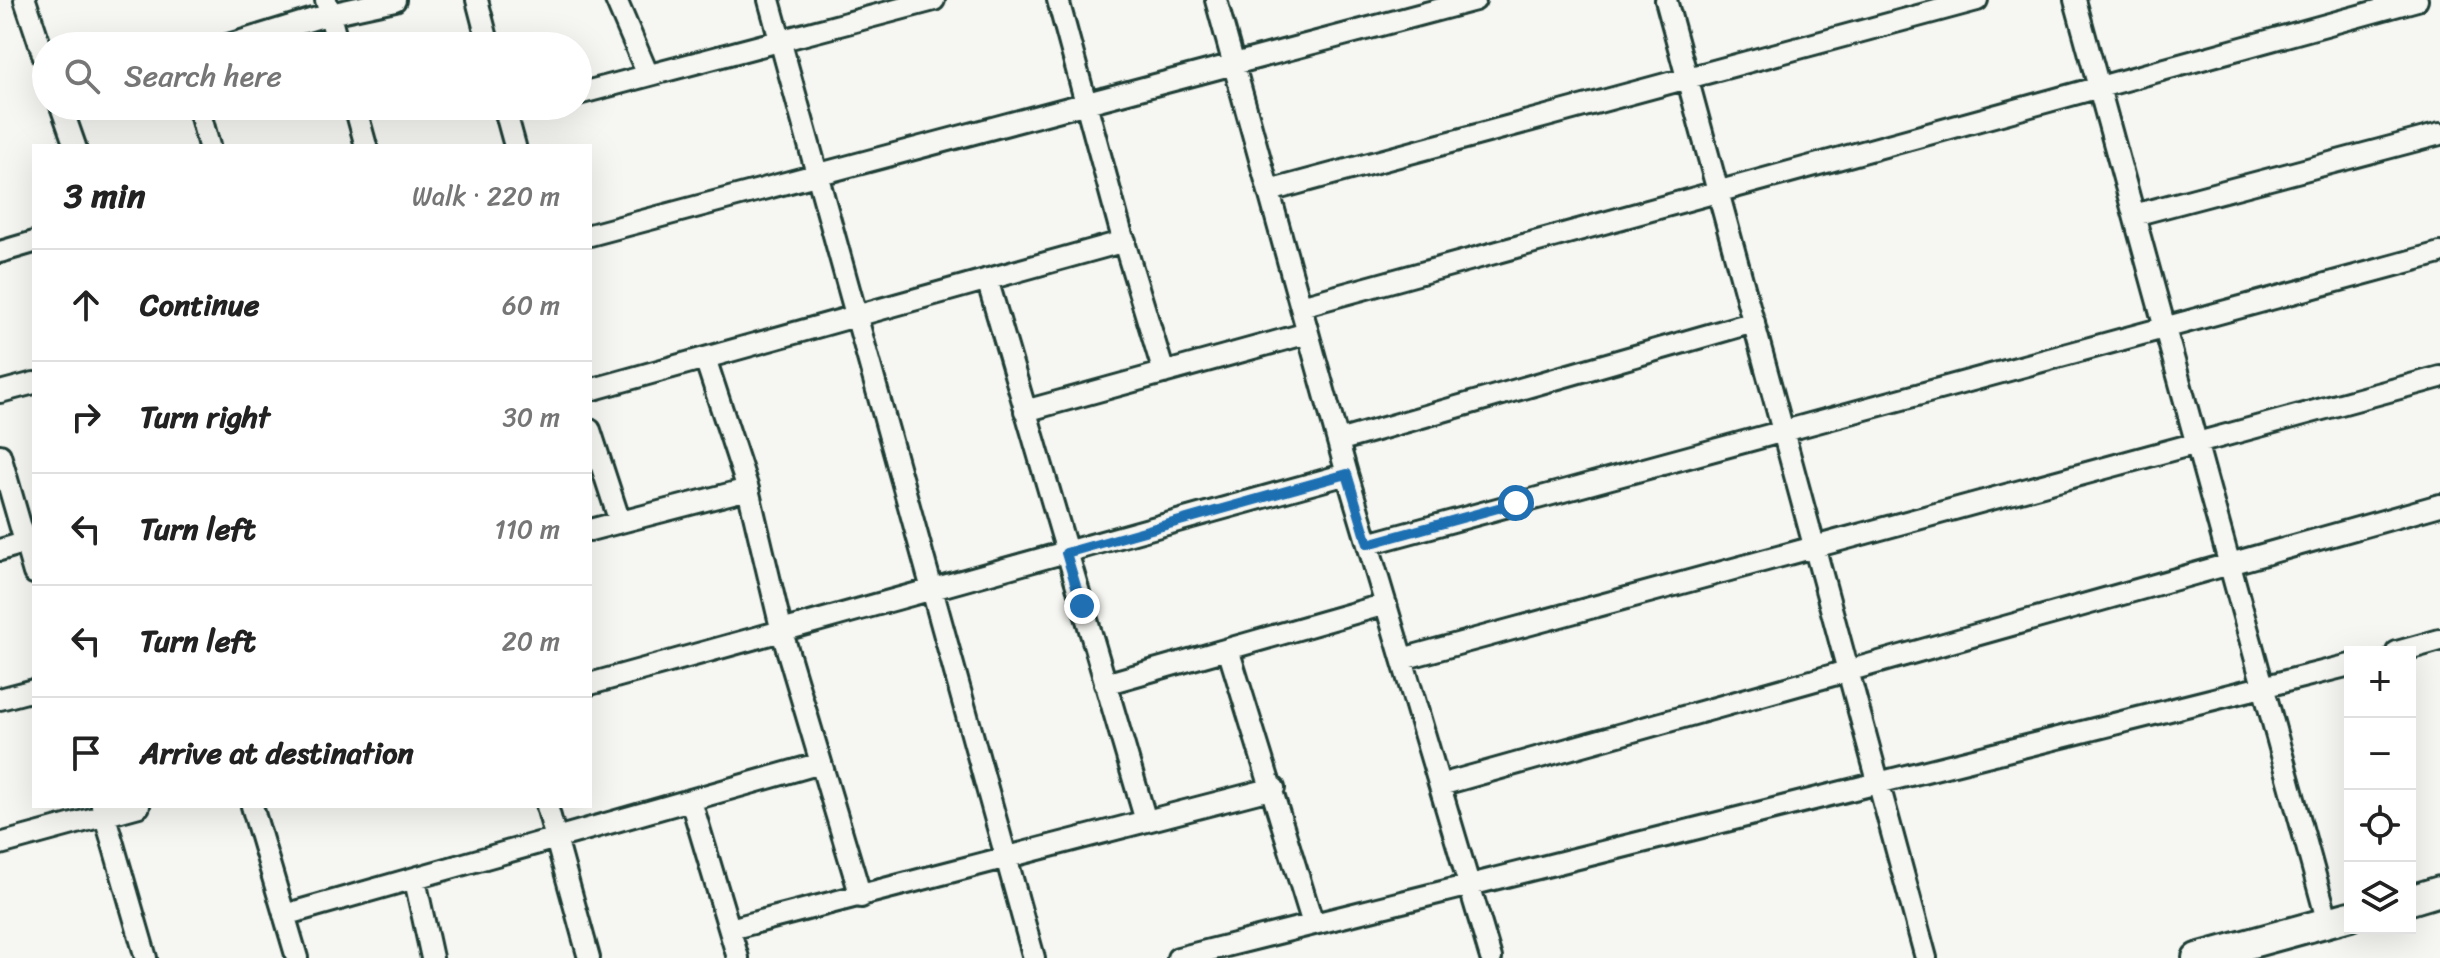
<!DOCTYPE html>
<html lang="en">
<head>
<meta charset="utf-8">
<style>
  :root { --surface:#fff; --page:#f2f2f2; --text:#222; --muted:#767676; --line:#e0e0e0 }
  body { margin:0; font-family:Sriracha,sans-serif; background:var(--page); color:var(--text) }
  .controls { position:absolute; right:24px; bottom:24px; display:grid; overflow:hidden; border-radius:0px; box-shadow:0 8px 32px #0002 }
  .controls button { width:72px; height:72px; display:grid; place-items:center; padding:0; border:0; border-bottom:2px solid var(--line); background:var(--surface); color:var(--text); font:40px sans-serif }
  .stop { position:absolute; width:24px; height:24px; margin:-18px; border:6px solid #1f6fb2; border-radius:50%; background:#fff }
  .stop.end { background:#1f6fb2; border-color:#fff; box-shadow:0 2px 8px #0008 }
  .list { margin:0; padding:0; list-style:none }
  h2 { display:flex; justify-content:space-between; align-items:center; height:104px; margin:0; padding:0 32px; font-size:34px }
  h2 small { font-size:26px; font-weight:400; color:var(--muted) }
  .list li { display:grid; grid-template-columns:52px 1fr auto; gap:24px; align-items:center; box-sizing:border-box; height:112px; padding:0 32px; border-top:2px solid var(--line) }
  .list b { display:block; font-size:30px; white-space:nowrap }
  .list em { font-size:26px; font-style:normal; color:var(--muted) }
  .icon { flex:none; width:44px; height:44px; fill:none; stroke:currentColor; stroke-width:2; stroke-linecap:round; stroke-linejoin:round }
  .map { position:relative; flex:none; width:2440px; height:958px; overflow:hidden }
  .search { position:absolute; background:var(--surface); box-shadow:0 8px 32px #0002; left:32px; top:32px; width:560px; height:88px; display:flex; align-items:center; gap:20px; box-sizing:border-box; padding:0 28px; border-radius:44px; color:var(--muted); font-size:30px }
  .panel { position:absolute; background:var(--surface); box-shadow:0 8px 32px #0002; left:32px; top:144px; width:560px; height:664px; border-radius:0px }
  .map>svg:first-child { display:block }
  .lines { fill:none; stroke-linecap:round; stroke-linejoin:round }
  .minor-casing { stroke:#1f3d34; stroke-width:26 }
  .secondary-casing { stroke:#1f3d34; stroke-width:34 }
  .minor { stroke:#f6f6f2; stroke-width:20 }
  .secondary { stroke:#f6f6f2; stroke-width:28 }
  .route { stroke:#1f6fb2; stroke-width:10 }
</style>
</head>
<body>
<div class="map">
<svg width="2440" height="958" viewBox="0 0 2440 958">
  <rect width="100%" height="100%" fill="#f6f6f2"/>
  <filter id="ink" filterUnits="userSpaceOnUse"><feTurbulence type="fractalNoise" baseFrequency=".0125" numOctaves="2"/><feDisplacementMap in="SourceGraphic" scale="16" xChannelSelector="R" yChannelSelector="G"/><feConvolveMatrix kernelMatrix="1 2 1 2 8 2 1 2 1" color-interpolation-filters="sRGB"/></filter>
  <g filter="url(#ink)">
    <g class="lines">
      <g class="minor-casing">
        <path id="minor" d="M25 0 46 63
          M326 0 338 46
          M477 0 489 46
          M616 0 648 75
          M769 0 1034 958
          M1058 0 1121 232 1164 373
          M1216 0 1347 474 1491 958
          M1666 0 1926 958
          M2075 0 2328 923
          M225 46 330 14 395 0
          M578 94 934 0
          M61 106 75 146
          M198 106 209 146
          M355 106 366 146
          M504 106 515 146
          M506 113 533 106
          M1269 191 1977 0
          M2134 215 2440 134
          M590 235 1475 0
          M0 252 34 242
          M987 279 1146 821
          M1301 306 2417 0
          M705 358 748 489 782 632 861 897
          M590 390 1125 241
          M0 392 34 383
          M1025 411 1308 333
          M590 430 620 522
          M1338 441 1754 322
          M0 455 34 573
          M590 530 748 489
          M1368 544 2440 253
          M0 550 34 540
          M1228 649 1313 924
          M2397 652 2440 640
          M1402 659 2440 377
          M590 684 1347 474
          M1105 684 1386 604
          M0 699 34 690
          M1440 785 2440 505
          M691 801 738 958
          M102 806 146 958
          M252 806 297 958
          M547 806 589 958
          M0 844 139 806
          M415 880 432 958
          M284 915 821 763
          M730 929 1274 788
          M1178 958 2350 665"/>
      </g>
      <g class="secondary-casing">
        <path id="secondary" d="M2410 900 2440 891
          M2197 958 2350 916"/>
      </g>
      <use href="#minor" class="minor"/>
      <use href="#secondary" class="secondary"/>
    </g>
  </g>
  <g class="lines" filter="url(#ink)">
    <path class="route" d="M1082 606 1066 553 1347 474 1368 544 1516 503"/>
  </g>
</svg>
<div class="controls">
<button>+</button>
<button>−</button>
<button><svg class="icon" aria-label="locate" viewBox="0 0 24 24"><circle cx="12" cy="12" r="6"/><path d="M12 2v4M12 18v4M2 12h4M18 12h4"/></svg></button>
<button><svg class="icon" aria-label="layers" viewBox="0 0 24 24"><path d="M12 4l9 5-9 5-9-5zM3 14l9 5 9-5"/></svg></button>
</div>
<div class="stop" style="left:1516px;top:503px"></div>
<div class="stop end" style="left:1082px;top:606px"></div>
<div class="search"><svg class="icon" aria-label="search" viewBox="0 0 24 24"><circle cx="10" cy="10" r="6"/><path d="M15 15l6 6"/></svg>Search here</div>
<section class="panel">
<h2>3 min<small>Walk · 220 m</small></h2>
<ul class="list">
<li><svg class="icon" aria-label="ahead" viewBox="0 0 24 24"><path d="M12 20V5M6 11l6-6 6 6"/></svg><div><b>Continue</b></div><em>60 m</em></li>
<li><svg class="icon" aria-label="right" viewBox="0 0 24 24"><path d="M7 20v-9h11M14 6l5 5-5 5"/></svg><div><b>Turn right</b></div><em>30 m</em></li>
<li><svg class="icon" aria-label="left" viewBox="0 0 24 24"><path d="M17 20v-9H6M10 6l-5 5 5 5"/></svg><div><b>Turn left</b></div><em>110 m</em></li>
<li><svg class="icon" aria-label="left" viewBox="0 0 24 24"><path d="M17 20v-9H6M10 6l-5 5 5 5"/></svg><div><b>Turn left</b></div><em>20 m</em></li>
<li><svg class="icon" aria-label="arrive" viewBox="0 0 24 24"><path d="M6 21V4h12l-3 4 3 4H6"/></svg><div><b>Arrive at destination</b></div></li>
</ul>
</section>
</div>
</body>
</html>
